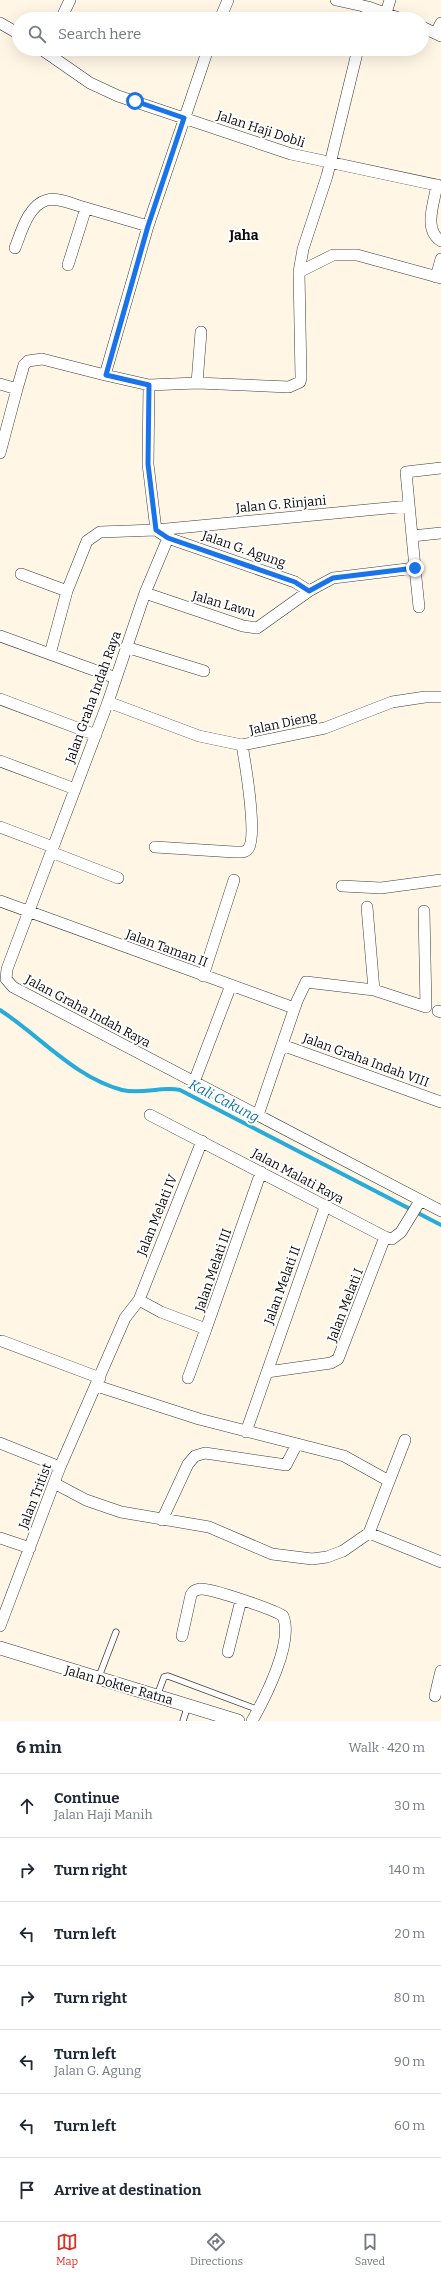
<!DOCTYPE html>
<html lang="en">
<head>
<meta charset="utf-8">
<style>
  :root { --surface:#fff; --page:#f6f6f7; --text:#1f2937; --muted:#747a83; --line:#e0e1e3; --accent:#d93025 }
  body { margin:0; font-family:Bitter,serif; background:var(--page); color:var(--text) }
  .stop { position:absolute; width:12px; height:12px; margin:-9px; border:3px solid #1a73e8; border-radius:50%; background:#fff }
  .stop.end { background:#1a73e8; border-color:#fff; box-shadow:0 1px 4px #0008 }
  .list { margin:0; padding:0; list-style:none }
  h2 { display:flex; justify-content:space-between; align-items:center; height:52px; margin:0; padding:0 16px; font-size:17px }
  h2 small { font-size:13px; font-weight:400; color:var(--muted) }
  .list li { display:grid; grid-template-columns:26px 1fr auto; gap:12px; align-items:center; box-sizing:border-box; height:64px; padding:0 16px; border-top:1px solid var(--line) }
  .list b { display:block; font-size:15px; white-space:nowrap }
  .list p { margin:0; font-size:13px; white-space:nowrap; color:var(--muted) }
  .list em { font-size:13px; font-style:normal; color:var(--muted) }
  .icon { flex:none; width:22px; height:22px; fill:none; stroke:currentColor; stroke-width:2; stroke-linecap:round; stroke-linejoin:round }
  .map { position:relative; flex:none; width:441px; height:1721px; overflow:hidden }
  .search { position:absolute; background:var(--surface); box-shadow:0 4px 16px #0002; left:12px; right:12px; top:12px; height:44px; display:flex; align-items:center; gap:10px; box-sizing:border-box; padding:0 14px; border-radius:22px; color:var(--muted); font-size:15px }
  .sheet { height:500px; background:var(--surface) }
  nav { display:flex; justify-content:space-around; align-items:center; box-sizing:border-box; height:56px; border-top:1px solid var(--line); background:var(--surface); font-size:11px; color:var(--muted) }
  nav a { display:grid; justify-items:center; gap:2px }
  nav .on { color:var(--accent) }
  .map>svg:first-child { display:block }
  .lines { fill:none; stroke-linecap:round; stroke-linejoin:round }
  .stream { stroke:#27abd8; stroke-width:4 }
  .service-casing { stroke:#3c3c3c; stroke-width:7 }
  .minor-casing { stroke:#3c3c3c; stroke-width:12 }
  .tertiary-casing { stroke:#3c3c3c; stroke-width:14 }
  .service { stroke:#fff; stroke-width:5.5 }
  .minor { stroke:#fff; stroke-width:11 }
  .tertiary { stroke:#fff; stroke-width:13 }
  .route { stroke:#1a73e8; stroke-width:5 }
  .labels { text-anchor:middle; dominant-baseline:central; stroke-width:4; stroke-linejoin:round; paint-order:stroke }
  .street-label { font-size:13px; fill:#090909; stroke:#fff }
  .neighbourhood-label { font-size:14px; font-weight:bold; fill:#090909; stroke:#fff }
  .water-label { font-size:14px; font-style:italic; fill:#0b76a3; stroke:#fff }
</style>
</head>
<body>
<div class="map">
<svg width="441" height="1721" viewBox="0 0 441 1721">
  <rect width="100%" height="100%" fill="#fff6e6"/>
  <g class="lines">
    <path class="stream" d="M0 1010C40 1036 74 1077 122 1090 142 1095 161 1086 180 1090L441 1225"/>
    <g class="service-casing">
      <path id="service" d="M98 1679 116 1632
        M157 1696 164 1677 168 1676 259 1710
        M183 1721 188 1705"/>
    </g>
    <g class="minor-casing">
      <path id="minor" d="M336 0 368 7 401 19
        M386 13 390 0
        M61 19 70 0
        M220 19 228 0
        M365 19 368 7
        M0 23 19 34
        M422 27 441 36
        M436 33 441 23
        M41 49 90 83 118 96 291 154 441 186
        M437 185C434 203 423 230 441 241
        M15 248C21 233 28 205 47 200 58 197 75 205 86 208
        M68 265 86 208 148 226
        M299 272 333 255H357L441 278
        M436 277 441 259
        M105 375 149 385 197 383 289 387 300 382 301 378 299 272 303 249 327 176 358 49
        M197 383 201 332
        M0 384 17 389
        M149 385 148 464 156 530
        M0 453 17 389 24 365 28 361 42 359 105 375 148 226 208 49
        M156 530 168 538 145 593 108 702 7 969 6 979 13 987 441 1211
        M412 536 441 533
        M168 538 295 582 309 591
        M415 568 419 607
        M21 574 67 591
        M145 593 243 626 257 628 309 591 333 578 415 568 406 472 441 468
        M0 636 116 678
        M126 647 204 671
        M50 654 67 591 87 541 100 532 156 530 409 506
        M0 699 96 735
        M108 702 199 736 242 745 325 728 392 702 425 697H441
        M0 761 75 789
        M0 827 53 847
        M155 847 234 852C239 852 245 853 248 849 258 838 245 762 242 745
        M51 852 118 878
        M342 886 381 888 441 880
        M0 901 294 1008
        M367 907 374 990
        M203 976 234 880
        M438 1011 441 1012
        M282 1045 441 1102
        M194 1082 231 985
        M150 1115 385 1237 392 1239 401 1232 420 1201
        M258 1115 297 1001 306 982 374 990 426 1007 424 911
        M139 1300 161 1312 206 1329 261 1172
        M2 1341 100 1378
        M267 1372 331 1363 338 1359 385 1237
        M188 1378 206 1329
        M97 1386 199 1419 344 1456 389 1481
        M246 1432 325 1207
        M0 1443 60 1467
        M54 1483 86 1500 121 1512 209 1527 272 1554 312 1559 327 1557 343 1551 369 1533 405 1440
        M162 1520 188 1464 195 1456 205 1453 286 1465 297 1444
        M369 1533 441 1562
        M0 1538 30 1548
        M0 1626 60 1467 125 1318 139 1300 202 1141
        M182 1636 191 1595C193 1591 195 1590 200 1589 211 1588 275 1610 283 1616 294 1642 265 1698 252 1721
        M228 1652 241 1600
        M435 1696 441 1671"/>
    </g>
    <g class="tertiary-casing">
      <path id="tertiary" d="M0 1648 238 1721"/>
    </g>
    <use href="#service" class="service"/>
    <use href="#minor" class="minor"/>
    <use href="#tertiary" class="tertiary"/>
  </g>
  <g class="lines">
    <path class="route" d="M135 101 184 118 148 226 106 375 149 385 148 464 156 530 168 538 295 582 309 591 333 578 415 568"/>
  </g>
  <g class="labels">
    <g class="street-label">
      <text transform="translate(261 129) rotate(18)">Jalan Haji Dobli</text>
      <text transform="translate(281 504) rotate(-5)">Jalan G. Rinjani</text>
      <text transform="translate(244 549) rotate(19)">Jalan G. Agung</text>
      <text transform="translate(224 604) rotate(16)">Jalan Lawu</text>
      <text transform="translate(93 697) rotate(-70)">Jalan Graha Indah Raya</text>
      <text transform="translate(283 723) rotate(-12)">Jalan Dieng</text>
      <text transform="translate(167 948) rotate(20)">Jalan Taman II</text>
      <text transform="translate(88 1011) rotate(28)">Jalan Graha Indah Raya</text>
      <text transform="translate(366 1060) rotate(20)">Jalan Graha Indah VIII</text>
      <text transform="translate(298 1176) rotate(28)">Jalan Malati Raya</text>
      <text transform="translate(157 1215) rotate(-68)">Jalan Melati IV</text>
      <text transform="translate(213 1270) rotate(-71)">Jalan Melati III</text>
      <text transform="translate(282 1285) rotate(-70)">Jalan Melati II</text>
      <text transform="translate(345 1305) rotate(-69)">Jalan Melati I</text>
      <text transform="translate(35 1496) rotate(-69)">Jalan Tritist</text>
      <text transform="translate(119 1685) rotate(16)">Jalan Dokter Ratna</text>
    </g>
    <g class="neighbourhood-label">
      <text x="244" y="235">Jaha</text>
    </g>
    <g class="water-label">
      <text transform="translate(224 1101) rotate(27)">Kali Cakung</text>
    </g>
  </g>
</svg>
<div class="stop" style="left:135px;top:101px"></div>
<div class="stop end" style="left:415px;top:568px"></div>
<div class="search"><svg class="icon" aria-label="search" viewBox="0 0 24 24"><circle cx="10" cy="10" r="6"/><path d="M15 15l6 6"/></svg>Search here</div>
</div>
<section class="sheet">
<h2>6 min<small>Walk · 420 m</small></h2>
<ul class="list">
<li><svg class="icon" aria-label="ahead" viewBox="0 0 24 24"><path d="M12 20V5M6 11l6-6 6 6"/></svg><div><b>Continue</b><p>Jalan Haji Manih</p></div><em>30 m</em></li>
<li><svg class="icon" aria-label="right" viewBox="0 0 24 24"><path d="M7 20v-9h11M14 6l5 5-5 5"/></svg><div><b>Turn right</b></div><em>140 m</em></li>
<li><svg class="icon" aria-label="left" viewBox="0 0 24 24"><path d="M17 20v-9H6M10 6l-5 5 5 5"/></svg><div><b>Turn left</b></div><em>20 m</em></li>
<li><svg class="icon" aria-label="right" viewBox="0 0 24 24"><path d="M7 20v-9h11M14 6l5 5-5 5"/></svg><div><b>Turn right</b></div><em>80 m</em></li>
<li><svg class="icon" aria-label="left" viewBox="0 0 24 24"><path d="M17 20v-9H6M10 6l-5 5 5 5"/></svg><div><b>Turn left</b><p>Jalan G. Agung</p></div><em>90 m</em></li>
<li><svg class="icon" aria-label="left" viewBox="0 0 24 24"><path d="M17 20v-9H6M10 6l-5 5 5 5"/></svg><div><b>Turn left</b></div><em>60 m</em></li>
<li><svg class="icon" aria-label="arrive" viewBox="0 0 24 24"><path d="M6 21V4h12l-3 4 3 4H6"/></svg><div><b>Arrive at destination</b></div></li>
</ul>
</section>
<nav>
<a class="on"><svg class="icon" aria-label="map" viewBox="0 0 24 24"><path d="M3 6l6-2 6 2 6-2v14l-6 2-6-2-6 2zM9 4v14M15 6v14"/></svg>Map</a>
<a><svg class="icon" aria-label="directions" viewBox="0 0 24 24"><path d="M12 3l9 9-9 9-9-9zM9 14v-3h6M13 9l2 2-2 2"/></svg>Directions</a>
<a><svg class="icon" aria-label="saved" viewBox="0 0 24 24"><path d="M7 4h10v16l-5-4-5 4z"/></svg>Saved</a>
</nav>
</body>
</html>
